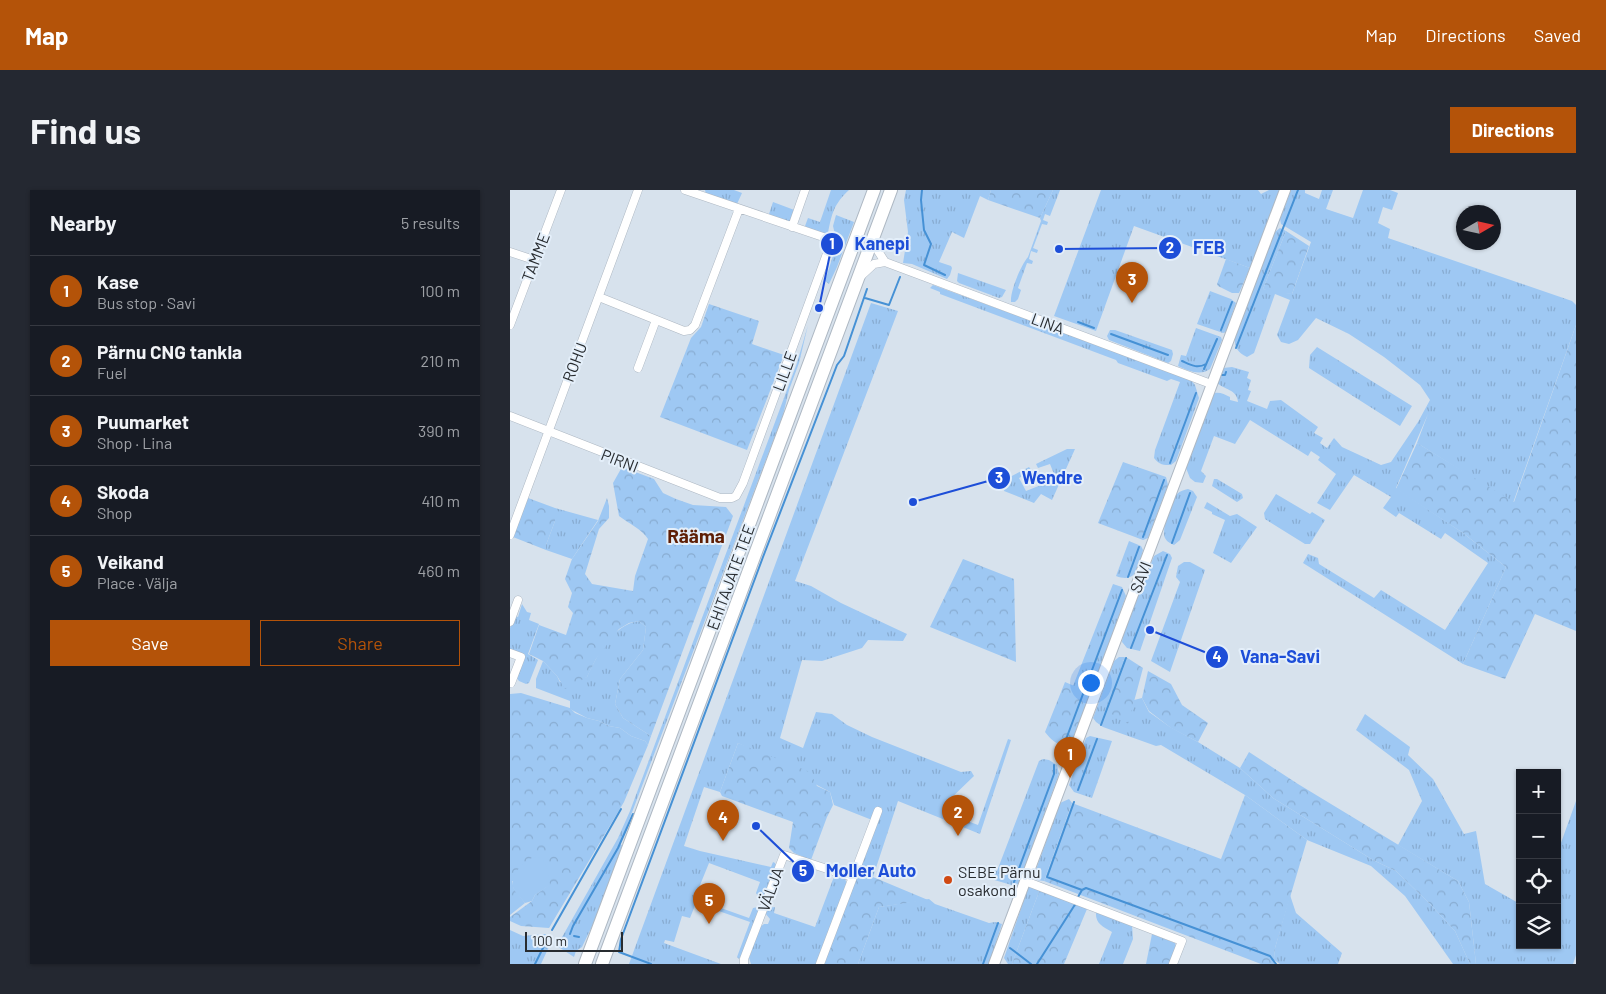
<!DOCTYPE html>
<html lang="en">
<head>
<meta charset="utf-8">
<style>
  :root { --surface:#171b24; --page:#242831; --text:#f1f3f6; --muted:#9ea1a6; --line:#363941; --accent:#b45309 }
  body { margin:0; font-family:Barlow,sans-serif; background:var(--page); color:var(--text) }
  .controls { position:absolute; right:15px; bottom:15px; display:grid; overflow:hidden; border-radius:0px; box-shadow:0 1px 4px #0004 }
  .controls button { width:45px; height:45px; display:grid; place-items:center; padding:0; border:0; border-bottom:1px solid var(--line); background:var(--surface); color:var(--text); font:25px sans-serif }
  .compass { position:absolute; left:946px; top:15px; width:45px; height:45px; border-radius:50%; background:var(--surface); box-shadow:0 1px 4px #0004; rotate:81deg }
  .scale { position:absolute; left:15px; bottom:12px; width:98px; box-sizing:border-box; padding-left:5px; border:2px solid #282c30; border-top:0; font-size:14px; line-height:18px; white-space:nowrap; color:#282c30; -webkit-text-stroke:4px #e4effa; paint-order:stroke }
  .you { position:absolute; left:580px; top:492px; width:18px; height:18px; margin:-12px; border:4px solid #fff; border-radius:50%; background:#1a73e8; box-shadow:0 0 0 8px #1a73e833 }
  .badge { display:grid; place-items:center; width:32px; height:32px; border-radius:50%; background:var(--accent); color:#fff; font-size:16px; font-weight:700 }
  .pin { position:absolute; translate:-50% -41px; filter:drop-shadow(0 1px 2px #0008) }
  .pin::after { content:''; position:absolute; top:26px; width:18px; height:15px; background:inherit; clip-path:polygon(0 0,100% 0,50% 100%) }
  .list { margin:0; padding:0; list-style:none }
  h2 { display:flex; justify-content:space-between; align-items:center; height:65px; margin:0; padding:0 20px; font-size:21px }
  h2 small { font-size:16px; font-weight:400; color:var(--muted) }
  .list li { display:grid; grid-template-columns:32px 1fr auto; gap:15px; align-items:center; box-sizing:border-box; height:70px; padding:0 20px; border-top:1px solid var(--line) }
  .list b { display:block; font-size:19px; white-space:nowrap }
  .list p { margin:0; font-size:16px; white-space:nowrap; color:var(--muted) }
  .list em { font-size:16px; font-style:normal; color:var(--muted) }
  .actions { display:flex; gap:10px; padding:15px 20px }
  .actions a { flex:1; padding:11px 0; border:1px solid var(--accent); border-radius:0px; text-align:center; font-size:18px; color:var(--accent) }
  .actions .main { background:var(--accent); color:#fff }
  .icon { flex:none; width:28px; height:28px; fill:none; stroke:currentColor; stroke-width:2; stroke-linecap:round; stroke-linejoin:round }
  .map { position:relative; flex:none; width:1066px; height:774px; overflow:hidden; border-radius:0px }
  header { display:flex; align-items:center; gap:30px; box-sizing:border-box; height:70px; padding:0 25px; background:var(--accent); color:#fff }
  header strong { font-size:24px }
  nav { display:flex; gap:28px; margin-inline-start:auto; font-size:18px }
  .intro { display:flex; align-items:center; justify-content:space-between; box-sizing:border-box; height:120px; padding:0 30px }
  h1 { margin:0; font-size:35px }
  .button { padding:12px 22px; border-radius:0px; background:var(--accent); color:#fff; font-size:18px; font-weight:700 }
  main { display:flex; gap:30px; padding:0 30px }
  aside { flex:1; background:var(--surface); border-radius:0px; box-shadow:0 1px 4px #0004 }
  .map>svg:first-child { display:block }
  .grass { fill:url(#grass-tufts) }
  .forest { fill:url(#forest-crowns) }
  .garden { fill:#9ec8f3 }
  .lines { fill:none; stroke-linecap:round; stroke-linejoin:round }
  .stream { stroke:#4691d5; stroke-width:2 }
  .minor-casing { stroke:#aeb8c3; stroke-width:9 }
  .tertiary-casing { stroke:#aeb8c3; stroke-width:12 }
  .trunk-casing { stroke:#aeb8c3; stroke-width:14 }
  .minor { stroke:#fff; stroke-width:8 }
  .tertiary { stroke:#fff; stroke-width:10 }
  .trunk { stroke:#fff; stroke-width:12 }
  .poi-dot { fill:#d04913; stroke:#e4effa; stroke-width:2 }
  .labels { text-anchor:middle; dominant-baseline:central; stroke-width:4; stroke-linejoin:round; paint-order:stroke }
  .street-label { font-size:16px; fill:#282c30; stroke:#e4effa }
  .poi-label { font-size:16px; fill:#282c30; stroke:#e4effa; text-anchor:start }
  .quarter-label { font-size:19px; font-weight:bold; fill:#5e1e05; stroke:#e4effa }
  .leader { fill:none; stroke:#1d4ed8; stroke-width:2 }
  .callout-dot { fill:#1d4ed8; stroke:#e4effa; stroke-width:2 }
  .mark-label { font-size:15px; text-anchor:middle; font-weight:bold; fill:#fff }
  .callout-label { font-size:18px; text-anchor:middle; font-weight:bold; fill:#1d4ed8; stroke:#e4effa; stroke-width:4; stroke-linejoin:round; paint-order:stroke }
</style>
</head>
<body>
<header>
<strong>Map</strong>
<nav><a>Map</a><a>Directions</a><a>Saved</a></nav>
</header>
<div class="intro"><h1>Find us</h1><a class="button">Directions</a></div>
<main>
<aside>
<h2>Nearby<small>5 results</small></h2>
<ul class="list">
<li><span class="badge">1</span><div><b>Kase</b><p>Bus stop · Savi</p></div><em>100 m</em></li>
<li><span class="badge">2</span><div><b>Pärnu CNG tankla</b><p>Fuel</p></div><em>210 m</em></li>
<li><span class="badge">3</span><div><b>Puumarket</b><p>Shop · Lina</p></div><em>390 m</em></li>
<li><span class="badge">4</span><div><b>Skoda</b><p>Shop</p></div><em>410 m</em></li>
<li><span class="badge">5</span><div><b>Veikand</b><p>Place · Välja</p></div><em>460 m</em></li>
</ul>
<div class="actions"><a class="main">Save</a><a>Share</a></div>
</aside>
<div class="map">
<svg width="1066" height="774" viewBox="0 0 1066 774">
  <defs>
    <pattern id="grass-tufts" width="24" height="20" patternUnits="userSpaceOnUse" patternTransform="scale(1.25)"><rect width="24" height="20" fill="#9ec8f3"/><path d="M3 7l-1-3M5 7V3M7 7l1-3M15 17l-1-3M17 17v-4M19 17l1-3" fill="none" stroke="#88acd1"/></pattern>
    <pattern id="forest-crowns" width="20" height="18" patternUnits="userSpaceOnUse" patternTransform="scale(1.25)"><rect width="20" height="18" fill="#9ec8f3"/><path d="M2 6a3 3 0 1 1 6 0M12 15a3 3 0 1 1 6 0" fill="none" stroke="#88acd1"/></pattern>
  </defs>
  <rect width="100%" height="100%" fill="#d7e2ed"/>
  <path class="grass" d="M195 0H224L232 3 227 14 196 4Z
    M321 0H339C324 14 322 23 318 43L314 44 297 38 295 36 298 28 310 32Z
    M396 0H481L478 10 470 6 454 48 442 42 429 72 441 76 442 78 440 85 437 89 402 74 393 73 398 42 394 10Z
    M543 0H550L540 26 535 24 533 30 538 32 537 35 532 34 523 58 528 60 527 63 521 61 519 69 523 71 522 74 517 73 508 98 511 100 508 109 505 112H501C500 101 511 75 518 67L531 31 530 28Z
    M591 0H748L751 4 759 0H770L740 78 624 36 586 141 544 126Z
    M781 0H795V3L809 9 812 0H823L816 19 843 28 853 0H880L888 3 882 20 873 17 868 33 880 39 878 48 1062 111 1066 115V135L1003 313 907 253 918 224 886 298 953 343 996 377 953 474 793 373 798 364 808 368 809 374 864 408 871 400 935 440 978 373 935 343 931 349 889 323 886 327 873 318 881 307 844 285 820 320 807 313 826 284 808 270 810 267 801 261 798 266 740 230 725 254 704 246 691 281 696 286 693 293 685 292 680 288 676 278 702 204C708 201 714 204 720 207V210L728 212C727 199 714 200 706 192L713 178 722 177 739 182 737 188 741 190 738 200 741 201 737 211 757 219 760 211 771 210 808 237 804 243 813 248 810 253 817 258 824 248 832 257 871 275 881 272 908 232 920 210 910 195 874 167 839 144 806 128 788 150 779 154 771 152 767 145 780 110 765 104 744 163 737 167C726 162 724 156 725 144L765 42 770 38 776 41 753 99 782 104 801 52 771 34 770 29Z
    M263 12 287 21 281 32 261 26 259 24Z
    M326 25 344 32 327 77 319 94 315 91 327 53 323 36Z
    M448 83 496 100 492 107 489 108 449 93 447 91Z
    M423 95 680 189 685 195 689 208 666 271 661 275C654 275 649 275 644 268L645 260 670 192 661 189 657 191 608 173 606 170 430 104V102L420 98Z
    M700 101 721 109 726 113 716 142 713 143 687 134Z
    M361 113 388 121 285 391 301 396 331 413 397 444 393 451 358 450 352 458 312 471 292 470 270 548 293 558 306 522 322 524 337 535 362 547 451 582 461 581 464 586 435 614 434 622 468 635 498 549 501 550 470 644 388 611 363 687 344 689 372 618 368 617 362 630 324 615 320 602 228 553 210 602 194 597 174 656 190 661 261 677 263 672 265 673 266 675 254 708 248 706 246 703 250 692 199 673 186 705 195 709 194 712 239 728 243 718 248 717 251 719 232 765 229 769 227 767 240 732 186 713 180 728 172 726 164 752 155 750 154 753 211 774H119Z
    M298 135 289 173 279 200 273 225 110 654 113 656 86 728 72 757 66 761 64 767 47 756 108 648 120 621 287 173Z
    M686 138 711 147 712 150 700 179C691 186 678 181 668 176L671 165 676 166Z
    M600 140H605L662 160 663 164 661 171 658 173 599 150 597 146Z
    M807 157 902 216 890 236 799 178 800 165Z
    M557 259H565L542 310 531 304 524 313 494 301 498 288 519 277 522 281 509 288 516 301 546 289 540 274 528 278 526 274Z
    M704 289H707L732 304 733 308 727 312 702 296Z
    M678 299 683 301 687 307 670 350 664 355C660 353 657 352 655 348 651 341 661 309 667 304 670 301 674 300 678 299Z
    M766 304 800 324 802 322 815 330 800 354H795L755 329 754 323Z
    M697 312 720 326 727 324 747 337 721 373 703 363 715 330 702 324V322L694 318Z
    M45 318 88 330 62 369 36 360V355L45 331Z
    M619 351 631 356 633 360C629 376 627 394 606 386Z
    M653 361 660 364 662 368 630 461 617 458 612 452 613 444 644 366Z
    M674 372H680L695 380 660 482 641 471 670 392 666 387 668 376Z
    M603 394 612 397 616 406 581 503 563 496Z
    M12 414 17 422 21 423 19 430 29 434 18 464 28 470 19 493 16 494 9 491 6 487 15 465 0 459V438L5 426 8 427Z
    M129 431 136 437 133 460 110 489 105 514 113 528 141 546 138 555 135 551 121 546 110 538 99 536 89 531 77 528 60 519V511L26 498V489L33 471 47 486 50 492 77 487C88 464 102 435 129 431Z
    M609 467H614L619 469 612 471 617 534 624 510 632 508 639 522 660 537 688 552 730 578 763 608 863 670 886 681 920 714 945 741 960 774H943L895 706 861 676 797 650 735 605 651 555 646 556 593 537 586 532 583 528 604 471Z
    M855 524 900 557 898 565 923 589 954 644 966 641 975 694 1010 714V755H1047V664L1066 611V765L1063 774H966L959 712 948 691 888 655 912 611 899 580 846 540Z
    M580 546 602 551 582 608 564 602 559 595 576 548Z
    M533 569 539 570 547 575 549 584 509 693 505 696 474 687 478 678 487 681 529 571Z
    M559 609 562 613 534 691 527 690 524 685 550 613Z
    M325 684 335 688 337 696 308 774H241L239 768 250 737 254 734H258L260 729 255 723 258 718 265 717 264 723 305 737Z
    M522 696 530 699 502 774H498L494 768 518 698Z
    M780 705 786 723 832 763 828 774H770L764 770 765 758Z
    M419 709 425 714 479 733 485 732 492 734 479 774H348L369 717Z
    M586 721 622 735 623 749 613 774H589L602 742C592 736 585 734 586 721Z
    M0 740 13 746 35 744 43 748 31 774H0Z"/>
  <path class="forest" d="M481 0H543L530 28 478 10Z
    M776 41 799 56 782 104 765 103 753 99Z
    M716 69 740 78 729 103H722L708 96 707 94Z
    M199 114 249 131 242 154 274 165 237 260 150 227 181 148 191 137Z
    M1066 135V441L1025 424 995 489 953 474 996 377 953 343 886 299 907 253 1004 312Z
    M613 272 656 287 658 295 638 348 633 350 588 333Z
    M112 277 144 289 153 303 166 309 183 315 216 317 223 326 141 546 113 528 105 514 110 489 133 460 136 437 129 431 119 433 109 439 86 469 77 487 55 499 47 486 33 471 19 464 29 435 56 445 63 423 58 417 62 403 55 389 62 369 88 331 97 308 99 316V328L89 339 75 384 82 394 123 401 125 386 138 349C132 339 118 333 109 326L103 293Z
    M18 308 45 318V331L36 355V360L3 347Z
    M453 369 504 389 506 472 420 437Z
    M619 469 633 478 618 534 595 520 612 471Z
    M638 481 661 494 672 515 698 533 688 552 661 538 639 521 632 508Z
    M555 492 581 503 560 555C548 557 541 550 535 542Z
    M11 503 60 518 65 523 77 528 89 531 99 536 110 538 121 546 135 551 138 555 114 612 39 738 11 736 0 731V727L22 711 25 705 39 695 2 691 4 699 15 713 0 725V504Z
    M228 553 300 582 307 596 320 602 323 615 317 627 301 670 284 663 279 658 283 632 212 606 210 602Z
    M739 562 788 594 948 691 959 712 966 774H960L945 741 920 714 886 681 863 670 763 608 730 578Z
    M735 605 797 650 765 758 764 774H751L534 691 562 613 711 669Z
    M363 687 418 710 369 717 348 774H312L344 689Z
    M530 699 570 715 577 719 554 774H502Z
    M642 744 665 753 666 757 661 774H636Z"/>
  <path class="garden" d="M24 667 32 668 38 680 40 695 25 705 22 711 15 713C11 708 5 703 3 697 0 684 14 671 24 667Z"/>
  <g class="lines">
    <path class="stream" d="M412 0 411 10 414 40 421 54 414 75 435 85
      M355 108 379 115 390 87
      M568 132 584 138
      M711 140 722 112
      M601 144 658 165
      M726 158 788 0
      M672 171C681 175 687 179 696 174
      M694 179 707 149
      M710 185H715L716 182
      M660 273 686 203
      M633 347 654 290
      M662 353 680 303
      M618 387 629 357
      M621 458 657 365
      M591 535 616 468
      M555 552 612 400
      M568 600 587 549
      M564 612 537 687 572 700 576 698 760 766 766 774
      M504 692 544 584V575
      M568 707 572 700
      M42 740 111 619
      M60 744 63 736 108 658 123 624
      M64 746 69 747
      M500 758 521 774
      M25 774 39 746
      M141 774 109 762 111 749 253 367 327 175 334 166 357 99
      M473 774 488 733
      M527 774 566 713"/>
    <g class="minor-casing">
      <path id="minor" d="M282 37 295 0
        M0 62 24 70
        M375 72 701 194
        M351 86 364 74 375 72 368 61 364 48
        M89 107 174 141 180 140 185 135 229 19
        M0 135 51 0
        M128 178 146 130
        M0 226 210 308H222L226 306 233 293 322 50 175 0
        M0 345C42 229 86 115 128 0
        M0 432 8 410
        M0 463 11 467 1 493
        M515 691 672 751 663 774
        M234 774V769L274 665 342 687
        M310 774 368 621"/>
    </g>
    <g class="tertiary-casing">
      <path id="tertiary" d="M484 774 775 0"/>
    </g>
    <g class="trunk-casing">
      <path id="trunk" d="M75 774 364 0
        M92 774 381 0"/>
    </g>
    <use href="#minor" class="minor"/>
    <use href="#tertiary" class="tertiary"/>
    <use href="#trunk" class="trunk"/>
  </g>
  <circle class="poi-dot" cx="438" cy="690" r="5"/>
  <g class="labels">
    <g class="street-label">
      <text transform="translate(25 67) rotate(-69)">TAMME</text>
      <text transform="translate(538 133) rotate(20)">LINA</text>
      <text transform="translate(64 172) rotate(-69)">ROHU</text>
      <text transform="translate(274 181) rotate(-70)">LILLE</text>
      <text transform="translate(110 270) rotate(21)">PIRNI</text>
      <text transform="translate(220 387) rotate(-70)">EHITAJATE TEE</text>
      <text transform="translate(630 387) rotate(-69)">SAVI</text>
      <text transform="translate(260 699) rotate(-70)">VÄLJA</text>
    </g>
    <g class="poi-label">
      <text x="448" y="681">SEBE Pärnu<tspan x="448" dy="18">osakond</tspan></text>
    </g>
    <g class="quarter-label">
      <text x="186" y="345">Rääma</text>
    </g>
  </g>
  <path class="leader" d="M309 118L322 54M549 59L660 58M403 312L489 288M640 440L707 467M246 636L293 681"/>
  <g class="callout-dot">
    <circle cx="309" cy="118" r="5"/>
    <circle cx="549" cy="59" r="5"/>
    <circle cx="403" cy="312" r="5"/>
    <circle cx="640" cy="440" r="5"/>
    <circle cx="246" cy="636" r="5"/>
    <circle cx="322" cy="54" r="12"/>
    <circle cx="660" cy="58" r="12"/>
    <circle cx="489" cy="288" r="12"/>
    <circle cx="707" cy="467" r="12"/>
    <circle cx="293" cy="681" r="12"/>
  </g>
  <g class="mark-label">
    <text x="322" y="59">1</text>
    <text x="660" y="63">2</text>
    <text x="489" y="293">3</text>
    <text x="707" y="472">4</text>
    <text x="293" y="686">5</text>
  </g>
  <g class="callout-label">
    <text x="372" y="60">Kanepi</text>
    <text x="699" y="64">FEB</text>
    <text x="542" y="294">Wendre</text>
    <text x="770" y="473">Vana-Savi</text>
    <text x="361" y="687">Moller Auto</text>
  </g>
</svg>
<div class="controls">
<button>+</button>
<button>−</button>
<button><svg class="icon" aria-label="locate" viewBox="0 0 24 24"><circle cx="12" cy="12" r="6"/><path d="M12 2v4M12 18v4M2 12h4M18 12h4"/></svg></button>
<button><svg class="icon" aria-label="layers" viewBox="0 0 24 24"><path d="M12 4l9 5-9 5-9-5zM3 14l9 5 9-5"/></svg></button>
</div>
<svg class="compass" viewBox="-18 -18 36 36"><path d="M0-13l5 13h-10z" fill="#e53935"/><path d="M0 13l5-13h-10z" fill="#9ea1a6"/></svg>
<div class="scale">100 m</div>
<div class="you"></div>
<div class="pin badge" style="left:560px;top:588px">1</div>
<div class="pin badge" style="left:448px;top:646px">2</div>
<div class="pin badge" style="left:622px;top:113px">3</div>
<div class="pin badge" style="left:213px;top:651px">4</div>
<div class="pin badge" style="left:199px;top:734px">5</div>
</div>
</main>
</body>
</html>
